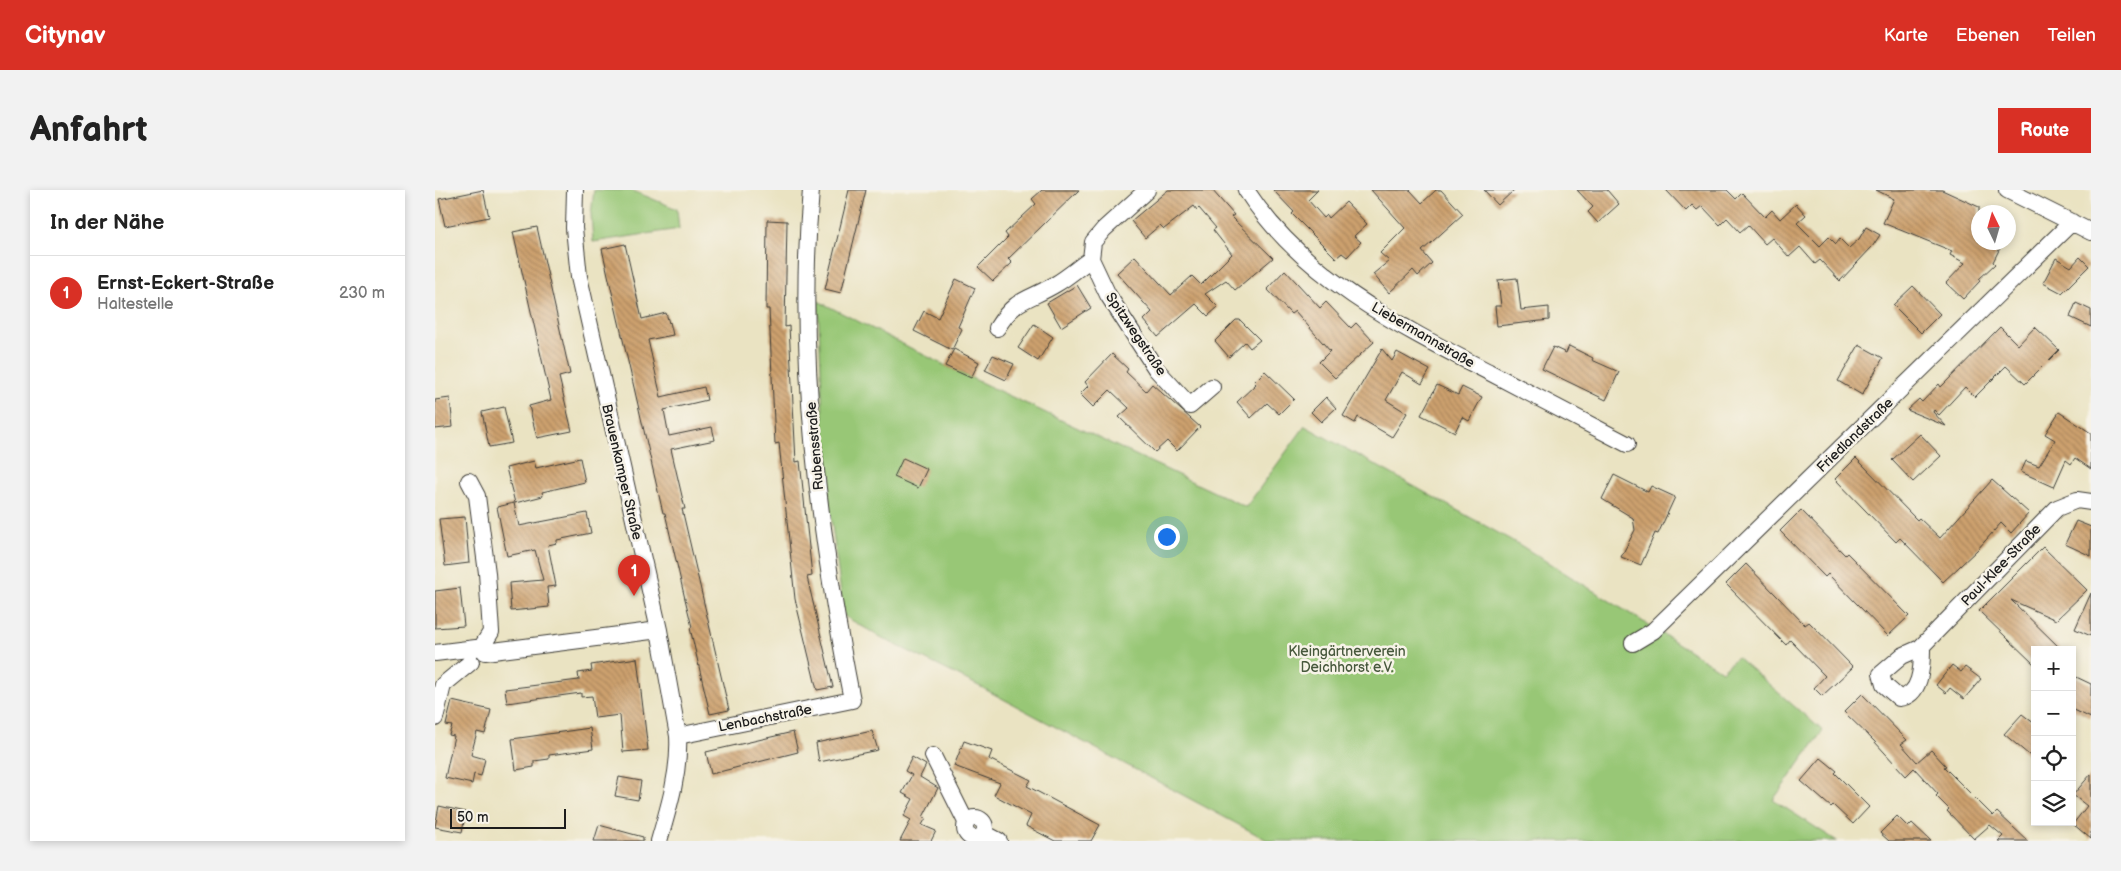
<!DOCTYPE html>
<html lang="de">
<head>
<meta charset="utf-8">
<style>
  :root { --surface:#fff; --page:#f2f2f2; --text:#222; --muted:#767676; --line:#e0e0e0; --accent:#d93025 }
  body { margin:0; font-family:"Balsamiq Sans",sans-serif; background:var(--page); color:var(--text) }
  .controls { position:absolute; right:15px; bottom:15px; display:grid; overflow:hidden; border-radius:0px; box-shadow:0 2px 8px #0003 }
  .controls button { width:45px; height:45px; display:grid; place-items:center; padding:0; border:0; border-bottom:1px solid var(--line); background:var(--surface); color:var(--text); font:25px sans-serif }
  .compass { position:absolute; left:1536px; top:15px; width:45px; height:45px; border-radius:50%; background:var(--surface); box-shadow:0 2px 8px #0003; rotate:355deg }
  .scale { position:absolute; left:15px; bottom:12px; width:116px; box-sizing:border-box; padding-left:5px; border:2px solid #1c1c1c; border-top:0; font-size:14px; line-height:18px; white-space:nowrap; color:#1c1c1c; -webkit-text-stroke:4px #f7f3e8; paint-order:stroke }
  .you { position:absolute; left:731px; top:346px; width:18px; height:18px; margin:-12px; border:4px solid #fff; border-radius:50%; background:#1a73e8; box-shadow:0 0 0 8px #1a73e833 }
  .badge { display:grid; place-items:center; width:32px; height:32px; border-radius:50%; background:var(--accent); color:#fff; font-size:16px; font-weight:700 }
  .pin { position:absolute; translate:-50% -41px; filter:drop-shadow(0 1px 2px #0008) }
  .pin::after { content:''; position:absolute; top:26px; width:18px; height:15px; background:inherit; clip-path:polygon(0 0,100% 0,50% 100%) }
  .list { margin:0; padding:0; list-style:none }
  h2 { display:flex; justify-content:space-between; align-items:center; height:65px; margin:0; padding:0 20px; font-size:21px }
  h2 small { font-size:16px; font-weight:400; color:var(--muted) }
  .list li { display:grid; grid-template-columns:32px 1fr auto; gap:15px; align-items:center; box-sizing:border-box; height:75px; padding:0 20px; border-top:1px solid var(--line) }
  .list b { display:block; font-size:19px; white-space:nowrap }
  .list p { margin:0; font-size:16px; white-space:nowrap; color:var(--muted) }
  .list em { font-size:16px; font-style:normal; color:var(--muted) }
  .icon { flex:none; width:28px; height:28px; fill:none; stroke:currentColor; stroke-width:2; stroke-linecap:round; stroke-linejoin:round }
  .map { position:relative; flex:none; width:1656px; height:651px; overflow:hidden; border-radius:0px }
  header { display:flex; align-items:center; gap:30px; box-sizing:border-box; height:70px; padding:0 25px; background:var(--accent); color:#fff }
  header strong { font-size:24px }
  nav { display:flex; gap:28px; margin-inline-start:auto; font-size:18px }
  .intro { display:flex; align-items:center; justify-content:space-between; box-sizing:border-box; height:120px; padding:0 30px }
  h1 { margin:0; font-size:35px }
  .button { padding:12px 22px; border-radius:0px; background:var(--accent); color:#fff; font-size:18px; font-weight:700 }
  main { display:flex; gap:30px; padding:0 30px }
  aside { flex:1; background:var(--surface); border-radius:0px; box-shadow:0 2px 8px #0003 }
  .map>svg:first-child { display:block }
  .green { fill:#98c776; stroke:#5a7249 }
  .building { fill:url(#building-back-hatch) }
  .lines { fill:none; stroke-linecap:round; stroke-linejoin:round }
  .minor-casing { stroke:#3b3a35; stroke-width:18 }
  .minor { stroke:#fff; stroke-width:16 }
  .labels { text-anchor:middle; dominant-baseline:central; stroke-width:5; stroke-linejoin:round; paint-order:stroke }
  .street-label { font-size:14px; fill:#1c1c1c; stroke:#f7f3e8 }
  .park-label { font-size:14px; fill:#47583c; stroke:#f7f3e8 }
</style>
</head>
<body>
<header>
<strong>Citynav</strong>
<nav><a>Karte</a><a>Ebenen</a><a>Teilen</a></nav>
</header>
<div class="intro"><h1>Anfahrt</h1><a class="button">Route</a></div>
<main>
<aside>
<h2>In der Nähe<small></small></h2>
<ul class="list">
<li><span class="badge">1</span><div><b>Ernst-Eckert-Straße</b><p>Haltestelle</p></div><em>230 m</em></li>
</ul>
</aside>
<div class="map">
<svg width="1656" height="651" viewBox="0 0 1656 651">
  <defs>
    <pattern id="building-back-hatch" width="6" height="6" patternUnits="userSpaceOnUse" patternTransform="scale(1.25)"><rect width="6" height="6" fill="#cda16e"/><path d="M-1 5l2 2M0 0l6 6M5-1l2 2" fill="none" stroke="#a6825a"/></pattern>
  </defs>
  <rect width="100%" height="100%" fill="#f7f3e8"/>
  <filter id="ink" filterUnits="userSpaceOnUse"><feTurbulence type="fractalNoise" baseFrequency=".02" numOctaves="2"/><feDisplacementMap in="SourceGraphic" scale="10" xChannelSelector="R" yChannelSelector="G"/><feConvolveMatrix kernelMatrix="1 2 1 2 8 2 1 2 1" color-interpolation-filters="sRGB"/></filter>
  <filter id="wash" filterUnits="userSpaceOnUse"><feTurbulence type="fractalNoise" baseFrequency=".0096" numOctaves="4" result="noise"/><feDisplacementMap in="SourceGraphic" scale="20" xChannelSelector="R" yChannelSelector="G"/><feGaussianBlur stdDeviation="1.12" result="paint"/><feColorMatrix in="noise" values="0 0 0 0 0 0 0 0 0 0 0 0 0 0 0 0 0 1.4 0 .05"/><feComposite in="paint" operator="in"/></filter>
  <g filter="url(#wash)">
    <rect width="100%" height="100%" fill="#eae3c2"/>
    <path class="green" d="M159 0H196L242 19 244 39 158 52 156 24Z
      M383 111 511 176 811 317 870 236 1085 355 1287 481 1302 467 1388 541 1338 610 1402 651H834L542 495 451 450 409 426 395 320 389 250Z"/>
    <g id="blocks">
      <path class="building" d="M48 0 54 27 10 36 4 9Z
        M414 0H431L406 103 390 99Z
        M607 0H644L573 69 577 73 558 91 543 77 573 47 570 43 601 14 597 9Z
        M733 0H777L799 25 796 27 838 68 800 100 791 90 770 104 783 117 773 126 761 114 723 147 709 130 717 122 682 83 700 66 736 105 757 86 766 95 797 64 778 40 781 38 764 18 762 20 759 16 729 39 725 35 710 48 696 31Z
        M838 0H883L873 10 889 28 892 25 894 28 911 12 932 34 919 46 926 52 912 67 907 63 901 68 857 24 859 22Z
        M936 0H975L987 13 1001 0H1006L1028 24 987 61 997 73 983 86 978 80 954 103 938 84 954 71 945 63 970 38Z
        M1049 0H1079L1063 15Z
        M1142 0H1172L1184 14 1163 33 1153 22 1158 17Z
        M1231 0H1292L1301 9 1307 3 1330 27 1337 20 1345 29 1361 14 1371 25 1362 33 1385 56 1394 47 1401 54 1405 49 1414 58 1424 49 1431 37 1445 45 1437 57 1405 91 1385 70 1380 74 1365 57 1354 67 1337 48 1330 54 1313 35 1305 42 1292 28 1285 35 1267 16 1262 20 1257 15 1251 21Z
        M1441 0H1507L1544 17V52H1568L1558 72 1560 74 1544 89 1545 91 1528 109 1511 93 1530 73 1515 65 1517 61 1448 33 1459 9Z
        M332 30 352 31 350 137 354 136 361 272 365 271 377 386 372 387 398 497 382 500 360 409 344 253 340 254 334 119H331Z
        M102 37 135 184 124 187 137 241 102 248 94 216 116 210 78 42Z
        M190 54 207 129 231 123 234 133 235 132 238 145 213 150 226 207 269 197 272 210 229 220 234 246 277 237 280 250 236 259 250 319H247L294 520 275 524 255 438 257 437 250 409 230 323H228L167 59Z
        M1645 67 1654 76 1627 103 1608 93 1621 68 1636 77Z
        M850 80 885 118 891 112 916 138 921 133 939 152 900 188 884 172 895 161 860 121 856 124 832 99Z
        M1082 88 1086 120 1114 117V130L1062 136 1060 116H1066L1063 90Z
        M521 89 540 98 523 137 527 139 517 160 479 141 489 121 503 128Z
        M642 95 656 118 626 137 612 113Z
        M1478 96 1505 124 1486 143 1458 115Z
        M1641 113 1656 120V137L1635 127Z
        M801 130H805L825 150 815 158 810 152 794 167 780 151Z
        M599 134 618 147 603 171 583 158Z
        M1565 137 1583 155 1600 137 1624 160 1590 194 1571 176 1540 207 1530 197 1504 225 1499 220 1498 222 1511 236 1472 220 1484 209 1487 212 1504 194 1506 197Z
        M1424 155 1448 168 1427 205 1403 191Z
        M1134 156 1158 168 1157 170 1184 182 1171 210 1107 179 1118 157 1131 163Z
        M519 159 544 172 536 188 510 176Z
        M947 159 957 171 962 162 995 180 987 194 967 182 951 210 972 223 957 247 923 227 920 233 908 226Z
        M677 164 693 179 691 182 711 201 717 194 765 237 742 261 732 251 720 262 684 227 694 218 675 200 658 217 645 204 653 196 650 192Z
        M558 165 579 174 571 190 550 180Z
        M830 181 859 209 844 224 832 213 816 228 802 212 821 194 819 192Z
        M1002 195 1023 205 1027 197 1047 207 1034 231 1027 227 1020 242 986 225Z
        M891 207 901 218 886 232 876 222Z
        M15 208 18 237 0 239V210Z
        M69 217 77 253 54 257 47 222Z
        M1624 222 1656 243V279L1640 268 1636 274 1631 270 1619 297 1586 282 1591 271 1604 276 1620 250 1610 244Z
        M1485 244 1506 266 1478 292 1457 270Z
        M145 268 150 292 107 302 108 306 80 313 71 278 99 271 101 278Z
        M468 268 492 279 483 298 459 287Z
        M1421 268 1482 330 1484 328 1505 348 1557 290 1594 323 1576 343 1566 333 1542 360 1508 392 1465 348 1461 352 1400 289Z
        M1179 285 1213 302 1216 296 1240 307 1223 344 1220 343 1206 375 1186 367 1200 340 1198 328 1167 309Z
        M79 313 84 336 152 323 156 343 122 350V353L113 355 121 396 112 397 114 417 76 421 74 393 108 390 100 360 72 366 62 317Z
        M1366 320 1410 365 1412 363 1474 426 1453 446 1393 384 1390 387 1345 341Z
        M30 327 34 373 10 376 4 329Z
        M1641 331 1656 337V366L1630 354Z
        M1608 357 1652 400 1621 430 1576 410 1627 460H1600V475L1544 421Z
        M1311 374 1370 435 1374 432 1418 477 1387 506 1379 498 1390 486 1355 450 1351 455 1291 394Z
        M25 398 29 436 0 438V401Z
        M1656 403V446L1640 439Z
        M202 468 213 560 188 562 185 525 160 528 157 506 146 507V503L72 513 70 499 144 490 143 483 157 481 156 475Z
        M1517 475 1526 482 1530 477 1546 489 1529 509 1515 498 1511 503 1501 495Z
        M1637 485 1656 494V528L1637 519Z
        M1427 504 1472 550 1466 554 1482 572 1496 560 1511 576 1509 577 1558 626 1562 622 1593 651H1563L1568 646 1555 635 1539 649 1512 621 1514 619 1501 606 1503 604 1479 578 1471 586 1439 551 1409 522Z
        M17 511 56 520 50 544 42 542 36 565 50 569 46 586 39 584 37 594 10 588 19 546 14 545 17 536 11 535Z
        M1587 524 1600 534V570L1569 544Z
        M155 538 158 559 114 565V569L99 571V577L81 580 77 549Z
        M437 541 443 560 384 572 381 553Z
        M358 542 363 562 276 584 271 562Z
        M529 551 557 561 554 569 596 590 592 596 665 635 656 651H620L591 636 596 625 559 605 565 593 519 576Z
        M477 567 491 575 485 587 503 598 488 627 491 628 487 635 501 641 496 651H465L476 630 469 626 478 609 467 603 477 585 470 581Z
        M1386 568 1402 581 1400 583 1434 617 1418 634 1398 615 1396 617 1366 591Z
        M1656 584V649L1638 634 1652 616 1638 605Z
        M184 587 206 591 203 610 180 606Z
        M4 616 31 622 27 642 0 637Z
        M1462 626 1473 637 1477 633 1496 651H1454L1445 643Z
        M164 635 208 647V651H159Z"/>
    </g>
  </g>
  <g filter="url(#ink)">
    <use href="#blocks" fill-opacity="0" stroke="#3b3a35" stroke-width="1"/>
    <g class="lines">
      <g class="minor-casing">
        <path id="minor" d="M140 0 139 38 144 87 224 440 243 546C245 581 234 617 224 651
          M712 0 669 39 658 52 656 69 673 105 721 179 755 216 777 197
          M811 0C867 87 964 136 1054 182 1100 206 1146 230 1192 254
          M1572 0 1656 42
          M562 138C581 107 593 111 621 94 633 87 644 77 656 69
          M34 291 42 306 52 383 56 442 46 458
          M1198 453 1218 441 1637 32
          M1485 458 1622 318 1642 310 1656 312
          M1485 458 1487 460C1487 477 1486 506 1464 508L1449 495 1446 484 1467 466Z
          M50 462 224 440
          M0 463 41 458
          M0 528 8 495 36 472
          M243 546 417 510C384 343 361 170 376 0
          M498 566 531 632
          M530 638a10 10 0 1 1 20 0a10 10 0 1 1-20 0Z
          M549 643 564 651"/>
      </g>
      <use href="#minor" class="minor"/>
    </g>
  </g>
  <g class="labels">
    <g class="street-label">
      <text transform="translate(701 144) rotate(56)">Spitzwegstraße</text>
      <text transform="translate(988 145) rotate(30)">Liebermannstraße</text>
      <text transform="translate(1420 245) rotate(-44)">Friedlandstraße</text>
      <text transform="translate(380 256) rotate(-95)">Rubensstraße</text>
      <text transform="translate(187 282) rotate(77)">Brauenkamper Straße</text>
      <text transform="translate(1566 375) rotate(-46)">Paul-Klee-Straße</text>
      <text transform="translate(330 528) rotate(-11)">Lenbachstraße</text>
    </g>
    <g class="park-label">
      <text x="912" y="461">Kleingärtnerverein<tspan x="912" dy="16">Deichhorst e.V.</tspan></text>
    </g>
  </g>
</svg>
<div class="controls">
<button>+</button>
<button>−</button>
<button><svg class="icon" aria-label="locate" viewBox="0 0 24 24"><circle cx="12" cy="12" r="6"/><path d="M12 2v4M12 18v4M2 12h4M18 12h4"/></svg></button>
<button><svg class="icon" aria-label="layers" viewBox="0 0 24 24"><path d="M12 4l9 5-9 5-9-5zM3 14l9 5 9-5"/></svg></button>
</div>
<svg class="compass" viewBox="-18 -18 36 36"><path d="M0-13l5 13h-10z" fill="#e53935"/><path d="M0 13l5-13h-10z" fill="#767676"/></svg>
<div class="scale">50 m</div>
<div class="you"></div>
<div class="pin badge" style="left:199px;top:406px">1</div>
</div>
</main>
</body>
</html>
